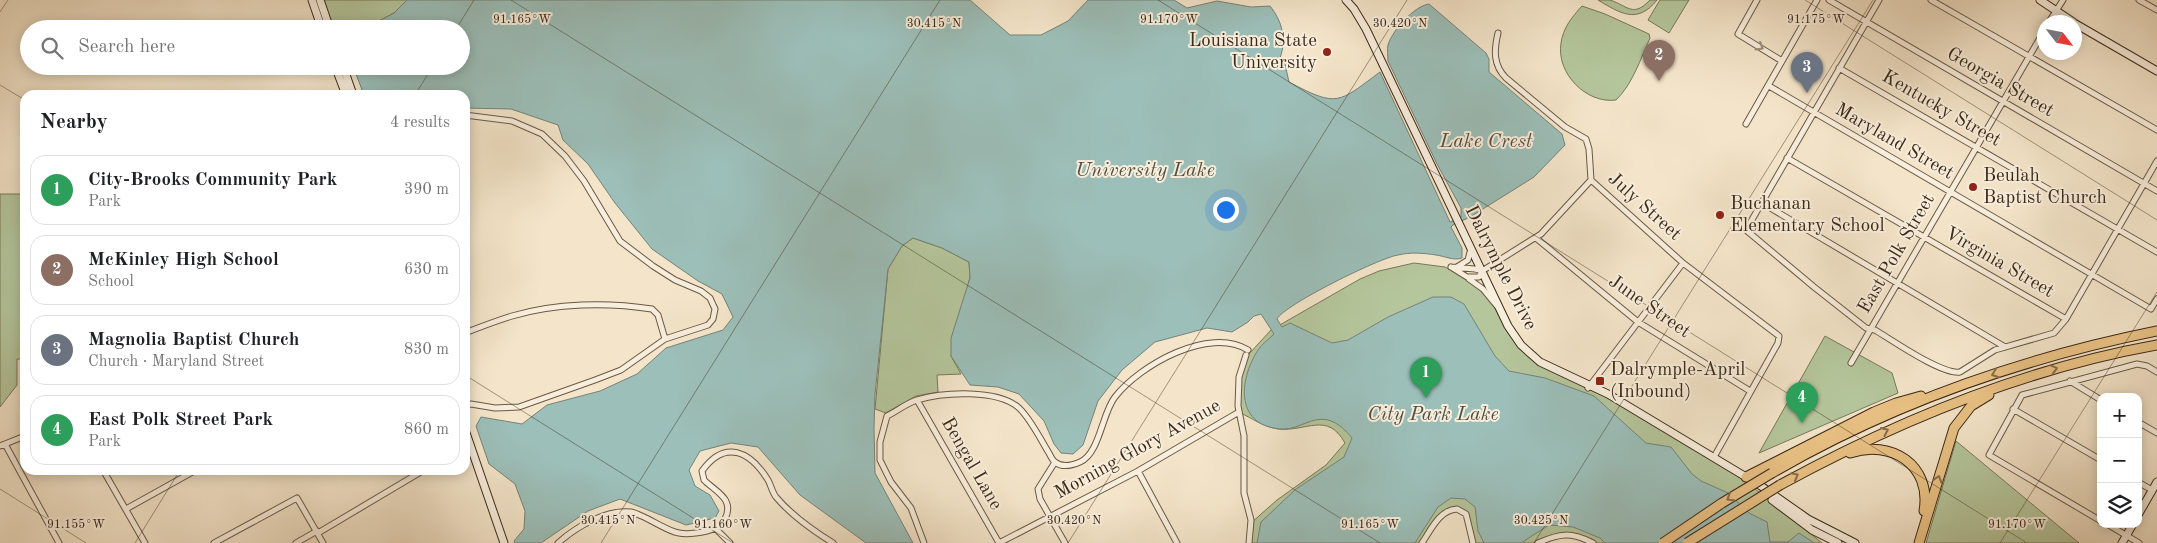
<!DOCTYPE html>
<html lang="en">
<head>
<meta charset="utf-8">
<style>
  :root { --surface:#fff; --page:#f6f6f6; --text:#202124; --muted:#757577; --line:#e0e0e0; --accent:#0f766e }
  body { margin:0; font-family:"Old Standard TT",serif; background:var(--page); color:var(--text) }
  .controls { position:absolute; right:15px; bottom:15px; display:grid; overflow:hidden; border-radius:10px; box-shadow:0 2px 12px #0003 }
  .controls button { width:45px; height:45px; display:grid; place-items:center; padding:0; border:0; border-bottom:1px solid var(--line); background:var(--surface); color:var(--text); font:25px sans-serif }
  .compass { position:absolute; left:2037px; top:15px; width:45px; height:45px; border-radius:50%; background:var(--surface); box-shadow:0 2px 12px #0003; rotate:122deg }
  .you { position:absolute; left:1225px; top:209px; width:18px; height:18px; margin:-12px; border:4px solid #fff; border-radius:50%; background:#1a73e8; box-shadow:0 0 0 8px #1a73e833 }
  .badge { display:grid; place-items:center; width:32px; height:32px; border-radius:50%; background:var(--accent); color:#fff; font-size:16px; font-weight:700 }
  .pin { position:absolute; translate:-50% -41px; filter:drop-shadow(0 1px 2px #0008) }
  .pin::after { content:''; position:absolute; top:26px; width:18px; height:15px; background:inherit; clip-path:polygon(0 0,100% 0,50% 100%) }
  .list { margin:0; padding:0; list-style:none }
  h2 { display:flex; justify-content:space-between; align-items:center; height:65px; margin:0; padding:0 20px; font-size:21px }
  h2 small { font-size:16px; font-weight:400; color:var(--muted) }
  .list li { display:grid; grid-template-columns:32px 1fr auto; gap:15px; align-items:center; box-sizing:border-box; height:70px; margin:0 10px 10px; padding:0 10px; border:1px solid var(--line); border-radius:15px }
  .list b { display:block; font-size:19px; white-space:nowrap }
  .list p { margin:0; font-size:16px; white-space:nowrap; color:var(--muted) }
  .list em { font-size:16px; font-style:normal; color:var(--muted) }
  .icon { flex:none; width:28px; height:28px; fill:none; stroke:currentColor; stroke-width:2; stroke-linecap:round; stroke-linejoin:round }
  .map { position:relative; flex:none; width:2157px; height:543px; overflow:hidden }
  .search { position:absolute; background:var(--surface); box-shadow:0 2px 12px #0003; left:20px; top:20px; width:450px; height:55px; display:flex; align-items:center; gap:12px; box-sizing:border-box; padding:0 18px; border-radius:28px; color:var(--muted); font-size:19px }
  .panel { position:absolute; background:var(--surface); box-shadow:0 2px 12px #0003; left:20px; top:90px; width:450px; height:385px; border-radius:15px }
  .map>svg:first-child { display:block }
  .green { fill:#b5c69c; stroke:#78785a }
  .water { fill:#9cbfb9; stroke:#758378 }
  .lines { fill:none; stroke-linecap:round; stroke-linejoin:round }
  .street-casing { stroke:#695944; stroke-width:7 }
  .secondary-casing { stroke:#3b2a17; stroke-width:9 }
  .highway-casing { stroke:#3b2a17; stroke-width:11 }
  .street { stroke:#f8eedd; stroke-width:5 }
  .secondary { stroke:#f8eedd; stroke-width:7 }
  .highway { stroke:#eac285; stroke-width:9 }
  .highway-bridge-casing { stroke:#3b2a17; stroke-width:11; stroke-linecap:butt }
  .highway-bridge { stroke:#eac285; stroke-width:9 }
  .oneway { stroke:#9a8c7a }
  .oneway2 { stroke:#8a6e48 }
  .ticks { fill:none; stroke:#3b2a17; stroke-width:1; stroke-opacity:0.45 }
  .poi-dot { fill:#8f2418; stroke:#f8eedd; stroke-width:2 }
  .labels { text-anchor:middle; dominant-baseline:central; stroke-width:4; stroke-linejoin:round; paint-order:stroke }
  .poi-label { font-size:19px; fill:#3b2a17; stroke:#f8eedd; text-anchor:start }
  .street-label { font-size:19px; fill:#3b2a17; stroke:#f8eedd }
  .water-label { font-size:20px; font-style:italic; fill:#534f40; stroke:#f8eedd }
  .ticks-label { font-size:12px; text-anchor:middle; fill:#3b2a17; stroke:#f8eedd; stroke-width:4; stroke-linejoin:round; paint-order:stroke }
</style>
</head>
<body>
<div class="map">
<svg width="2157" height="543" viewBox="0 0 2157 543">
  <rect width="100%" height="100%" fill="#f4e5ca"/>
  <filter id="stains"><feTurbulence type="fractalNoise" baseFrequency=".004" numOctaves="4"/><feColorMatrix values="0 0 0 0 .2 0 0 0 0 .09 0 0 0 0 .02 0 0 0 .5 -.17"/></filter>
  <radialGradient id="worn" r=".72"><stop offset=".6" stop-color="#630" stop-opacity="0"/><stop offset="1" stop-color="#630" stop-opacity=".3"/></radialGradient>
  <path class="green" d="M322 0H407L394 13 364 29H333Z
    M1598 0C1602 0 1607 0 1610 0 1628 6 1633 18 1650 0H1657C1637 25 1620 13 1598 0Z
    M1660 0H1689L1669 33 1648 20Z
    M1582 6 1605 14 1649 34 1650 38C1641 58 1632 85 1616 100 1586 104 1556 73 1561 43 1563 28 1572 17 1582 6Z
    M0 194H25V359H17V385L0 407Z
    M913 238 942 248 969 262 970 277 951 356 961 374 937 375 938 392 916 396 886 413 875 409 888 269 902 246Z
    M1414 263 1445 267 1476 284 1501 311 1532 356 1590 385 1723 463 1822 543H1593L1565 534 1538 543H1475L1465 513 1457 509 1441 515 1422 543H1250L1251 523 1277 500 1326 465 1345 443C1327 411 1307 432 1278 429 1264 427 1251 418 1239 412L1238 385 1249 354 1271 330 1360 279 1379 271Z
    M1825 336 1892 373 1898 393 1759 453Z
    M1956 441 2079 543H1926Z"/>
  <path class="water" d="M407 0H970L1010 35H1041L1068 21 1088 0H1174L1187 8 1217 1 1251 7 1270 6C1282 21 1287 39 1280 58L1285 64 1289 82C1338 108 1338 103 1380 72L1450 222 1461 217V208L1437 164 1388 61C1388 56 1387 49 1388 45 1392 31 1414 6 1429 4L1486 53 1489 59V72L1562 134 1565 145 1534 177 1470 217 1453 225 1451 227 1462 248V258C1454 261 1444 256 1436 255 1424 253 1410 252 1398 255 1379 258 1284 305 1277 319L1282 327 1290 323 1332 343 1348 340 1388 317 1433 297H1451L1464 304 1495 356 1509 371 1545 378 1594 396 1646 443 1671 447 1692 474 1701 481 1728 493 1749 513 1767 522 1770 542H1788L1799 533 1814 543H1605L1600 538 1573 527 1549 525 1521 543H1484L1478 531 1475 507 1465 499 1451 498 1438 507 1415 543H1257L1261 522 1296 489 1344 457 1352 438C1346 431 1339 423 1328 420 1313 416 1299 429 1284 429 1235 428 1238 381 1258 350 1262 344 1269 339 1274 334L1261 314 1254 316 1248 322 1232 332 1207 328 1155 342 1122 370 1098 401 1083 445 1073 454 1061 453 1054 444 1044 421 1019 394 998 387 970 385 951 356V338L970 278 969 262 942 248 913 238 902 246 888 269 875 394 874 428 875 473 913 543H866L800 495 758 447 731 443 700 451 689 470 695 486 710 495 719 511 715 518 686 525 620 499 588 511 541 543H515L514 541 524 529 525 511 515 484 489 464 476 426 481 417 522 424 547 405 600 391 637 374 666 348 723 330 733 317 722 294 698 281 652 249 615 203 588 164 563 140 558 125 511 109 465 108V95H364L353 66H461V29H364L394 13Z"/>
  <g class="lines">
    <g class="street-casing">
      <path id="street" d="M1757 0 1738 34 1782 61
        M1829 0 2157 191
        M1879 0 1746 230 1814 287 1866 328 1875 330C1892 340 1942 375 1960 372L1995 350 2054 333 2066 319 2157 161
        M1931 0 2157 130
        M2139 0 2157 10
        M2049 22 2063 0
        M1498 33C1494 50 1493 65 1506 78L1565 127 1586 139 1589 149 1591 180 1683 263 1779 336 1778 343 1714 457
        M1839 68 2157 252
        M1769 86 2151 309 2157 299
        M465 115 512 121 542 134 565 156 584 181 620 241 653 266 675 280 701 291 710 298 715 309 713 319 708 325 665 339 621 370 595 380 519 407 495 408 471 404 465 406
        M1746 124 1817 0
        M1787 158 2066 319
        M1762 203 2005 347
        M1536 238 1638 322 1750 391
        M1451 267 1467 277H1479L1482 271 1541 234 1591 180
        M1451 267 1475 269 1482 271
        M1457 267 1468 260 1471 248
        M1469 279 1483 289 1497 306
        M465 333C480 327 496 321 512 316 556 303 607 302 652 309L658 315 665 339
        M1246 355 1239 377 1238 406 1244 436V493L1251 520 1249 543
        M1851 363 2044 31
        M2070 381 2101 400
        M1588 388 1683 263
        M917 400 999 543 1138 471 1239 412
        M2013 409 2101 460
        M2138 422 2157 433
        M5 444 59 543
        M0 446 25 436
        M1055 462 1038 489 1040 499 1065 543
        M103 470 145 543
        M1138 471 1177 543
        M2138 482 2152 490
        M126 509 196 470
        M2101 521 1989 455 2022 395 2137 364 2147 366 2157 372
        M2107 524 2139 543
        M716 529 730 543
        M318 533 424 470
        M214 543 297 498 323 543
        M296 543 317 531
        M558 543C576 527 606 509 631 512 636 513 641 516 646 518 672 531 676 538 707 531 715 529 722 526 725 519 735 499 716 492 704 480L702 471C725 439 750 451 768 480 771 485 772 492 776 497 792 516 812 530 833 543
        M924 543 911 508 891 482 880 460V442L887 416C897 411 907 403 917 400 944 392 998 389 1019 408 1030 418 1041 440 1049 453 1050 455 1052 460 1055 462 1062 468 1073 465 1080 462 1100 453 1102 413 1115 397 1140 365 1209 326 1248 350
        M1422 543C1431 530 1439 510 1457 509L1466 514 1473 543
        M1538 543C1560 533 1571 532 1593 543"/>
    </g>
    <g class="secondary-casing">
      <path id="secondary" d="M312 0 322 29
        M320 0 330 29
        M1346 0 1354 9 1366 29 1508 326 1521 345 1540 362 1608 394 1761 486 1808 519 1855 543
        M2040 0 2073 22
        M2074 23 2157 71
        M335 66 346 95
        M343 66 353 95
        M465 430 504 543
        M1772 500 1812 530 1838 543
        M2138 515 2157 482
        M2122 543 2133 524"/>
    </g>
    <g class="highway-casing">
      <path id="highway" d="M1850 453C1891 439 1932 465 1924 511
        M1772 473C1891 404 2023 358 2157 331
        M1746 477 1874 412 1896 403 1921 396
        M1780 485C1899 420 2023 369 2157 345
        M1919 543 1954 428 1971 406 1989 395"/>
    </g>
    <use href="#street" class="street"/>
    <use href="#secondary" class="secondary"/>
    <use href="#highway" class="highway"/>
    <g class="highway-bridge-casing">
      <path id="highway-bridge" d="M1663 543 1722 503 1772 473
        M1687 543 1780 485"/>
    </g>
    <use href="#highway-bridge" class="highway-bridge"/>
  </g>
  <defs><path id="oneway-chevron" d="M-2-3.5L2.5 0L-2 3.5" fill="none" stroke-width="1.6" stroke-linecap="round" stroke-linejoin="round" transform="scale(1.25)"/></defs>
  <use class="oneway" href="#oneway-chevron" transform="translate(1760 47) rotate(31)"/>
  <g class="oneway2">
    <use href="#oneway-chevron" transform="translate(2054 369) rotate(-15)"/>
    <use href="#oneway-chevron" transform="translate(1995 374) rotate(160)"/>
    <use href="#oneway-chevron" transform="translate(1885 431) rotate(-24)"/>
    <use href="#oneway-chevron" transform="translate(1795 476) rotate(-29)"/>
    <use href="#oneway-chevron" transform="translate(1938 479) rotate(-74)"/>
    <use href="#oneway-chevron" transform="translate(1730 498) rotate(149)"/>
  </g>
  <path class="ticks" d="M511 0 1380 543M1158 0 2027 543M1805 0 2157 220M0 12 8 0M456 29 474 0M0 85 25 100M415 95 433 66M465 375 733 543M0 489 86 543M135 543 180 470M601 543 940 0M1068 543 1407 0M1534 543 1873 0M2000 543 2157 292"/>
  <g class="poi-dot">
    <circle cx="1327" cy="52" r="5"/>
    <circle cx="1973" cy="187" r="5"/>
    <circle cx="1720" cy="215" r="5"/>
    <rect x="1595" y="376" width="10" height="10" rx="2.5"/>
  </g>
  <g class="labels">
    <g class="poi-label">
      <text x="1317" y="41" text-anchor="end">Louisiana State<tspan x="1317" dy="22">University</tspan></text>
      <text x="1983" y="176">Beulah<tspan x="1983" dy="22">Baptist Church</tspan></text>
      <text x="1730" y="204">Buchanan<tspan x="1730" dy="22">Elementary School</tspan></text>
      <text x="1610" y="370">Dalrymple-April<tspan x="1610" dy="22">(Inbound)</tspan></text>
    </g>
    <g class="street-label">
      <text transform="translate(2000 83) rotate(30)">Georgia Street</text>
      <text transform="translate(1941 109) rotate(30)">Kentucky Street</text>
      <text transform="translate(1894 142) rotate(30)">Maryland Street</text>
      <text transform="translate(1644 207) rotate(42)">July Street</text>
      <text transform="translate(1897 254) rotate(-60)">East Polk Street</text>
      <text transform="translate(1999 263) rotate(30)">Virginia Street</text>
      <text transform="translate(1500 268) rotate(63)">Dalrymple Drive</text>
      <text transform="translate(1649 307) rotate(35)">June Street</text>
      <text transform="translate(1138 450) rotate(-29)">Morning Glory Avenue</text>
      <text transform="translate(971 464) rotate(60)">Bengal Lane</text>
    </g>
    <g class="water-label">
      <text x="1486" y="142">Lake Crest</text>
      <text x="1145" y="171">University Lake</text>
      <text x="1433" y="415">City Park Lake</text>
    </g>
  </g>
  <g class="ticks-label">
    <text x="522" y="23">91.165°W</text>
    <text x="1169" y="23">91.170°W</text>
    <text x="1816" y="23">91.175°W</text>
    <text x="934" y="27">30.415°N</text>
    <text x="1400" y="27">30.420°N</text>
    <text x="608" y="524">30.415°N</text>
    <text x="1074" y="524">30.420°N</text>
    <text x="1541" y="524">30.425°N</text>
    <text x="76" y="528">91.155°W</text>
    <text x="723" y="528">91.160°W</text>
    <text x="1370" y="528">91.165°W</text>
    <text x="2017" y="528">91.170°W</text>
  </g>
  <rect width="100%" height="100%" filter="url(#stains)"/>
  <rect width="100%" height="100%" fill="url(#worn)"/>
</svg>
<div class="controls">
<button>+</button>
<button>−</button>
<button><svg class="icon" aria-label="layers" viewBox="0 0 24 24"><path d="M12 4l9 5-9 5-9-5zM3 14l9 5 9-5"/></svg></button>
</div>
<svg class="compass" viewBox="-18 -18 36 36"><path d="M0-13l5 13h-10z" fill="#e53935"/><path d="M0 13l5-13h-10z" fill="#757577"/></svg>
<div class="you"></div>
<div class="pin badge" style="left:1426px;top:398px;background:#2e9e5b">1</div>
<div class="pin badge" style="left:1659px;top:81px;background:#8d6e63">2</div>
<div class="pin badge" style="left:1807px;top:93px;background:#6b7280">3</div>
<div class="pin badge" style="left:1802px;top:423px;background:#2e9e5b">4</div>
<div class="search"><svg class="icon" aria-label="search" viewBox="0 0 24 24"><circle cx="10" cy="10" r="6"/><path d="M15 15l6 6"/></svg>Search here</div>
<section class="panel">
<h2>Nearby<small>4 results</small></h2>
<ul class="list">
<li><span class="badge" style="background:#2e9e5b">1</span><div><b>City-Brooks Community Park</b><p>Park</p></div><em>390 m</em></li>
<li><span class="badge" style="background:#8d6e63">2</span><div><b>McKinley High School</b><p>School</p></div><em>630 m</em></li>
<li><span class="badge" style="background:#6b7280">3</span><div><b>Magnolia Baptist Church</b><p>Church · Maryland Street</p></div><em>830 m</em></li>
<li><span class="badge" style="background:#2e9e5b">4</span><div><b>East Polk Street Park</b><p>Park</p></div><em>860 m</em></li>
</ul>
</section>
</div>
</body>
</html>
